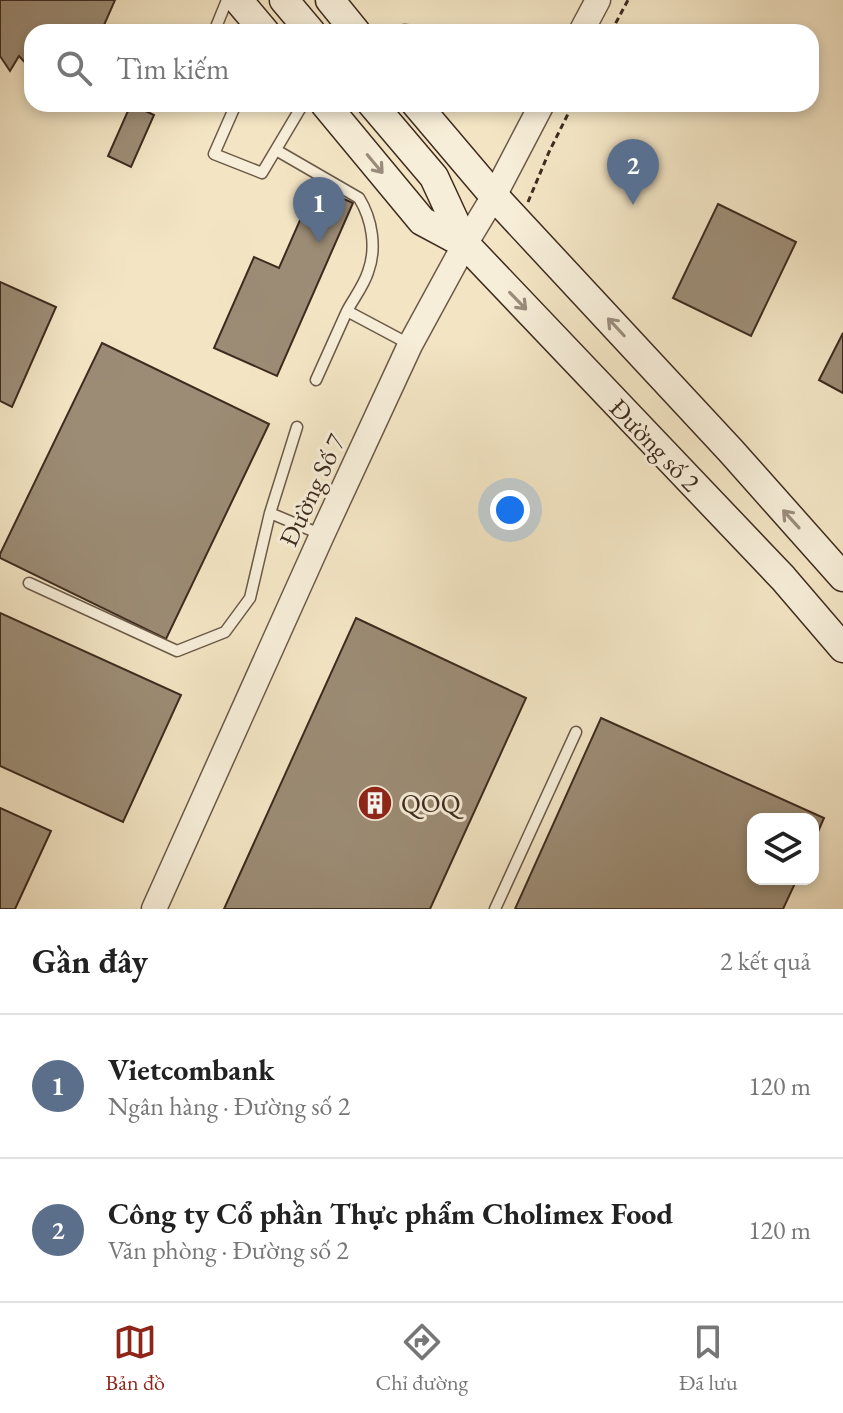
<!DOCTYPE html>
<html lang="vi">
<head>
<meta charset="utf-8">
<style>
  :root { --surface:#fff; --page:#f6f6f6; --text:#222; --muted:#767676; --line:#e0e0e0; --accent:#8f2418 }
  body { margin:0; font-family:"EB Garamond",serif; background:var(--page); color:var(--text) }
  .controls { position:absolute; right:24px; bottom:24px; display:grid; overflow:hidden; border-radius:16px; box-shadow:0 4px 12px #0003 }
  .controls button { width:72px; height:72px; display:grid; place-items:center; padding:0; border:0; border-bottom:2px solid var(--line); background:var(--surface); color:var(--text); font:40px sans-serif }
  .you { position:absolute; left:510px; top:510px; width:28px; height:28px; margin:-20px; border:6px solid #fff; border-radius:50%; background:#1a73e8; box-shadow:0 0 0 12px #1a73e833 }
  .badge { display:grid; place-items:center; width:52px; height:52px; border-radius:50%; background:var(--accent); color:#fff; font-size:26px; font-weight:700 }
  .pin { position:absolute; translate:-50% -66px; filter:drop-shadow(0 2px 4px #0008) }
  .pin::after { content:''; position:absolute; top:42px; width:28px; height:24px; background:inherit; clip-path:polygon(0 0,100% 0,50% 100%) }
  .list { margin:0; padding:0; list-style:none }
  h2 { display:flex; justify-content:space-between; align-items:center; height:104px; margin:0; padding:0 32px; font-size:34px }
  h2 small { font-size:26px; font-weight:400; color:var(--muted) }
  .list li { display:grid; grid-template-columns:52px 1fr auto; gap:24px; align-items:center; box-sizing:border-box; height:144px; padding:0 32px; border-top:2px solid var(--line) }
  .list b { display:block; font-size:30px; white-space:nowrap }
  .list p { margin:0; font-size:26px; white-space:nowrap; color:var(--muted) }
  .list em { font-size:26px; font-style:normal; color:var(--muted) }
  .icon { flex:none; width:44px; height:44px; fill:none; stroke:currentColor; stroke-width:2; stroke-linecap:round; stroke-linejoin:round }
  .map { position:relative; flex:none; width:843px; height:909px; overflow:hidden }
  .search { position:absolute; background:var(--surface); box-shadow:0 4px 12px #0003; left:24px; right:24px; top:24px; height:88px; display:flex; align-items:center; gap:20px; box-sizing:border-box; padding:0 28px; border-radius:24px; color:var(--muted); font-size:30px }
  .sheet { height:392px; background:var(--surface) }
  nav { display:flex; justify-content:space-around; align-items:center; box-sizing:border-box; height:112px; border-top:2px solid var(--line); background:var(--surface); font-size:22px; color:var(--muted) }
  nav a { display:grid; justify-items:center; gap:4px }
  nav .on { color:var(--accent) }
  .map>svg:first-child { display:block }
  .building { fill:#9c8c75; stroke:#3e2b1f; stroke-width:2 }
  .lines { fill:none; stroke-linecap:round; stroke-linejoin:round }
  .service-casing { stroke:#6b5a48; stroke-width:13 }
  .tertiary-casing { stroke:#6b5a48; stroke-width:27 }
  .secondary-casing { stroke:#3e2b1f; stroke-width:31 }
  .path { stroke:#3e2b1f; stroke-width:3; stroke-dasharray:6 4; stroke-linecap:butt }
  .service { stroke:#f7eed9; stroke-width:10 }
  .tertiary { stroke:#f7eed9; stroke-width:24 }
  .secondary { stroke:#f7eed9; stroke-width:28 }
  .oneway { stroke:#9a8c7c }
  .labels { text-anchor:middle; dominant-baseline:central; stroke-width:6; stroke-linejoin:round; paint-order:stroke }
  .street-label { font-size:26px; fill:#3e2b1f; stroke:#f7eed9 }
  .poi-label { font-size:26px; fill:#3e2b1f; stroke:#f7eed9; text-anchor:start }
</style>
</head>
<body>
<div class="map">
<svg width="843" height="909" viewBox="0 0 843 909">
  <rect width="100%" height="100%" fill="#f3e5c4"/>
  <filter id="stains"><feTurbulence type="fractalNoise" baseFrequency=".0025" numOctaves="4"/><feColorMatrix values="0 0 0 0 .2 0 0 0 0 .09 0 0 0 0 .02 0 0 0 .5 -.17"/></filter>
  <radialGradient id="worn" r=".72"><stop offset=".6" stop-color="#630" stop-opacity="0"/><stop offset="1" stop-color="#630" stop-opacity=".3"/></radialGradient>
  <path class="building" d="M0 0H115L101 32H32V70L19 56 10 71 0 56Z
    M131 104 154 115 131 167 108 156Z
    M315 186 353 203 277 376 214 348 254 257 279 268Z
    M718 204 796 242 751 336 673 298Z
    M0 282 56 307 12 407 0 401Z
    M843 333V393L819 380Z
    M102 343 269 424 166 639 0 558V554Z
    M0 613 181 695 123 822 0 766Z
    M356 618 526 698 430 909H224Z
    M601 718 824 818 813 843V819H753V879H797L783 909H515Z
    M0 808 51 831 15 909H0Z"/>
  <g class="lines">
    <g class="service-casing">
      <path id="service" d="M214 32 227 0
        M402 32 404 30 424 32
        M236 104 214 154 262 173 303 104
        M276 150 359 198C372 219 377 248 368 272 364 285 354 298 347 311
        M316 380 347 311 409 344
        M270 513 297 427
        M29 583 177 651 225 632 250 598 270 513 320 534
        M495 909 576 732"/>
    </g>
    <g class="tertiary-casing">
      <path id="tertiary" d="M581 32 598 0
        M154 909 322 535 410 345 465 244 494 196 542 104"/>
    </g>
    <g class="secondary-casing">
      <path id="secondary" d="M238 0 265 32
        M284 0 311 32
        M330 0 356 32
        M325 104 422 221 465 244 783 578 843 648
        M372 104 434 177 465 244
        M416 104 494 196 731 451 843 577"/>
    </g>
    <path class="path" d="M611 32 628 0
      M528 202 549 152 573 104"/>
    <use href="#service" class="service"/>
    <use href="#tertiary" class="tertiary"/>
    <use href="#secondary" class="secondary"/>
  </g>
  <defs><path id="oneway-shaft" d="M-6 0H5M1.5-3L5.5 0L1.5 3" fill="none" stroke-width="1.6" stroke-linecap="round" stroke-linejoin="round" transform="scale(2)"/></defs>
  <g class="oneway">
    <use href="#oneway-shaft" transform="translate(375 164) rotate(50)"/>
    <use href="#oneway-shaft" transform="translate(518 301) rotate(46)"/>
    <use href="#oneway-shaft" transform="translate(616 327) rotate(-133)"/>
    <use href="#oneway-shaft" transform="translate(791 519) rotate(-132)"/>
  </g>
  <defs>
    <g id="building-disc" transform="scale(1.8)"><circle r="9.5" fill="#8f2418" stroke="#f7eed9"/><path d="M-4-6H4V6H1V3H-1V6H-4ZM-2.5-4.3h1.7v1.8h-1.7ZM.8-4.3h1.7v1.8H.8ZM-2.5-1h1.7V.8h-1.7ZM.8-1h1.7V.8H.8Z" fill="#fff"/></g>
  </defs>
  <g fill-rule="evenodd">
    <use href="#building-disc" x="375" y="803"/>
  </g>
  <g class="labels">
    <g class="street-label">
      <text transform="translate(655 445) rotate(46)">Đường số 2</text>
      <text transform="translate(312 490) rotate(-65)">Đường Số 7</text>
    </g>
    <g class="poi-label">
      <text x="401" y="803">QOQ</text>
    </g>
  </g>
  <rect width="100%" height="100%" filter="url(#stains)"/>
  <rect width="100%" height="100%" fill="url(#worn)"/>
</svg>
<div class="controls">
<button><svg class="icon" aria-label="layers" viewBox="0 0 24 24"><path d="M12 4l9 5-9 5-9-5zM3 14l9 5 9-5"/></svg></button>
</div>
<div class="you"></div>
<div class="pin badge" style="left:319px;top:243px;background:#5c6f8a">1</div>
<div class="pin badge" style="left:633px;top:205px;background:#5c6f8a">2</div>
<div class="search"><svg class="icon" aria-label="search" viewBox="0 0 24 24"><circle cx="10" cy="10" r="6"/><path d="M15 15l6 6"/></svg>Tìm kiếm</div>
</div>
<section class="sheet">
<h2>Gần đây<small>2 kết quả</small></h2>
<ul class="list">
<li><span class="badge" style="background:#5c6f8a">1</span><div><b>Vietcombank</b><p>Ngân hàng · Đường số 2</p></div><em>120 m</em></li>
<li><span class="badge" style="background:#5c6f8a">2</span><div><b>Công ty Cổ phần Thực phẩm Cholimex Food</b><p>Văn phòng · Đường số 2</p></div><em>120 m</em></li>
</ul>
</section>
<nav>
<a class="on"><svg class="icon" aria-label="map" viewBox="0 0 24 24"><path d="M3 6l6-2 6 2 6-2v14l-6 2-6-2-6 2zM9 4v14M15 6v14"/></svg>Bản đồ</a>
<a><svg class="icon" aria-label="directions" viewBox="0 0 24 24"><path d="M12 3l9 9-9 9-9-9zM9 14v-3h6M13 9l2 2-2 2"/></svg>Chỉ đường</a>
<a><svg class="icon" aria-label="saved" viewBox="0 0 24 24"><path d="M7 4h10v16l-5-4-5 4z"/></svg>Đã lưu</a>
</nav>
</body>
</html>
